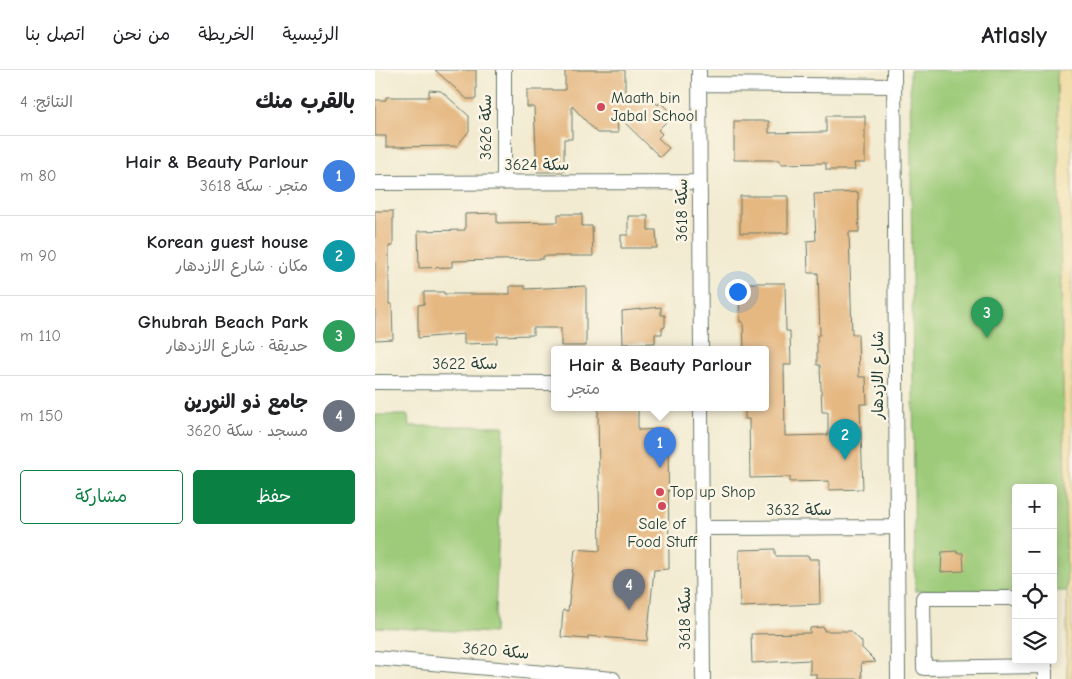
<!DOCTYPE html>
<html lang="ar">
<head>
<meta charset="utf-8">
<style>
  :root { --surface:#fff; --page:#f6f6f6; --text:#202124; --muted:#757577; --line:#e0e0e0; --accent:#0b8043 }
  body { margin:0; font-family:"Comic Neue","Playpen Sans Arabic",sans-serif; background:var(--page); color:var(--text); direction:rtl }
  .controls { position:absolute; right:15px; bottom:15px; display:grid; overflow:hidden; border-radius:5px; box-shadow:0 2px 12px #0003 }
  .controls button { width:45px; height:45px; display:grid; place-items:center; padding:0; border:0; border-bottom:1px solid var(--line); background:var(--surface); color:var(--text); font:25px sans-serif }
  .you { position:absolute; left:362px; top:221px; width:18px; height:18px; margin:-12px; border:4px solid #fff; border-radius:50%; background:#1a73e8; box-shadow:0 0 0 8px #1a73e833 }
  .badge { display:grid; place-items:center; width:32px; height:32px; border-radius:50%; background:var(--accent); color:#fff; font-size:16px; font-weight:700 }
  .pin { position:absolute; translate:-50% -41px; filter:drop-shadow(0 1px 2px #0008) }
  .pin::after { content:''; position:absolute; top:26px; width:18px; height:15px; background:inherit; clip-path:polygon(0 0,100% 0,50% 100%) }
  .popup { position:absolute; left:176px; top:276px; width:218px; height:65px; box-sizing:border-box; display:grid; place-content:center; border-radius:5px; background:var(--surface); filter:drop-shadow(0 1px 4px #0005); font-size:16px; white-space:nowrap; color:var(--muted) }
  .popup b { font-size:19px; color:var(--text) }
  .popup::after { content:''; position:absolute; left:50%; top:100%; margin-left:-10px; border:10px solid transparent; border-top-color:var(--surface) }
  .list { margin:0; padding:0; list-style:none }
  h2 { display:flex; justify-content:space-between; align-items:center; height:65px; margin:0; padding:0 20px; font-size:21px }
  h2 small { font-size:16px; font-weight:400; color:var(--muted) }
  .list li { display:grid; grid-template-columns:32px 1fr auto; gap:15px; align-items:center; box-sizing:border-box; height:80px; padding:0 20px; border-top:1px solid var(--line) }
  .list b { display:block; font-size:19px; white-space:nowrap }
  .list p { margin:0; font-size:16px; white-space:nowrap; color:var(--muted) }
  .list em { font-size:16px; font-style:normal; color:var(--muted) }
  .actions { display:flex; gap:10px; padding:15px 20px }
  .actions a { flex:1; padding:11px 0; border:1px solid var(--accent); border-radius:5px; text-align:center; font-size:18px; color:var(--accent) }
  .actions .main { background:var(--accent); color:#fff }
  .icon { flex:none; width:28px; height:28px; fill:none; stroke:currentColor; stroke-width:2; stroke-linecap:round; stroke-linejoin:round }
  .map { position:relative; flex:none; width:697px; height:609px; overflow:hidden; direction:ltr }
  header { display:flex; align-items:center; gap:30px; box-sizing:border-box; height:70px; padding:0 25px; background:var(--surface); border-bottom:1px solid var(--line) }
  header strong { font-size:24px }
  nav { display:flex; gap:28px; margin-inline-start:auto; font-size:18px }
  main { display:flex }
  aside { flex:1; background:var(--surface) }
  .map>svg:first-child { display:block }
  .green { fill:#9dcb79; stroke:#5e8456 }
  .sand { fill:#eeda9e; stroke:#868c69 }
  .building { fill:#e5b882 }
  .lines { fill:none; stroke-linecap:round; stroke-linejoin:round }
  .minor-casing { stroke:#697a6b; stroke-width:16 }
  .minor { stroke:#fff; stroke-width:14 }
  .poi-dot { fill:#d1495b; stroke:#fcf5e5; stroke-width:2 }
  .labels { text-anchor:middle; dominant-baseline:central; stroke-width:5; stroke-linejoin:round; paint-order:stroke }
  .poi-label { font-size:16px; fill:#1f3d34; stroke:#fcf5e5; text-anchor:start }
  .street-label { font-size:16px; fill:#1f3d34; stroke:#fcf5e5 }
</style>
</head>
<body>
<header>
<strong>Atlasly</strong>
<nav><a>الرئيسية</a><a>الخريطة</a><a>من نحن</a><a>اتصل بنا</a></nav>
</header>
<main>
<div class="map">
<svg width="697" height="609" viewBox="0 0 697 609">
  <rect width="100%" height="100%" fill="#fcf5e5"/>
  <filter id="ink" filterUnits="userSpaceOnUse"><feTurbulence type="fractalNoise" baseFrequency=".02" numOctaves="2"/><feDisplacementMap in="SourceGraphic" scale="10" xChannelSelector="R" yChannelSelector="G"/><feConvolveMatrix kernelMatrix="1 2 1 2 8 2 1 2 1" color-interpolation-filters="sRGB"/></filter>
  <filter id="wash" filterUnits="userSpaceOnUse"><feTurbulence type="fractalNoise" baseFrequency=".0096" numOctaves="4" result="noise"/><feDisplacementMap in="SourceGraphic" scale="20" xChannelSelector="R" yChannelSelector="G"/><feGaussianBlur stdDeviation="1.12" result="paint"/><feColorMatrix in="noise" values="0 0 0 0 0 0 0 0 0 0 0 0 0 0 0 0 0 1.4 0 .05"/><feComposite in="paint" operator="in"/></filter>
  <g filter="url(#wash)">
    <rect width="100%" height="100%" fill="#f2ebd1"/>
    <path class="green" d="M535 0H682L692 521H678V418H641V521H540Z
      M0 345H33L34 356H129L119 563 0 557Z"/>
    <path class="sand" d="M682 0H697V609H692V521Z"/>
    <g id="blocks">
      <path class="building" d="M60 0H101V29H92Z
        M190 0H250V25L275 27 283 35 285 32 298 45 283 60 287 64 283 68 294 78 285 87 242 45 243 63H222L197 36V69H189V102H162L159 37H152V20H190Z
        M54 20 66 21 94 46V61L82 76 11 77V66H0V30H11V27H54Z
        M451 46H490V93H479L480 100H451V93L405 94V90H359V51H394V63L451 62Z
        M483 122 484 162H474L477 264H483L484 307H491L492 334H485L488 419 454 420V411L415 412V407L375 408 374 349H370V337H390V279H369L368 252H365L364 213H410L411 261H415L416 295H409L410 366 453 365V342H447L445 295H442V265H445L443 203H433L432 171 441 170 439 124Z
        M365 126H413V163H365Z
        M0 141H18V176H14V234H17L18 269 0 270Z
        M122 143V153L183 152V144H207V156H217L218 186H168V189L77 191V197L44 198 43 161 90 160V144Z
        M253 146H273V160H281L282 178H246V165H253Z
        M135 216H150V219L211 216V276H186V258H158V265L122 266V273L89 274V264L43 268V235L49 234V222H69V224H135Z
        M286 237V245H290V257L287 258V264H280V273L248 274 247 241Z
        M223 337H263V360L293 359 294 499 279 500 272 571 213 566V569L186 567 188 540 193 541 200 479 225 481Z
        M400 479V486H434V489H444L445 534 365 537 364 480Z
        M582 481V483H588L589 501 566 502 567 482Z
        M449 557V561H476L487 572V578L501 592 486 593 487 609H441V604H435V590L377 593 376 564 435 563V558Z"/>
    </g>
  </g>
  <g filter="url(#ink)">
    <use href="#blocks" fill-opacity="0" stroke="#697a6b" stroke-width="1"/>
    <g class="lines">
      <g class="minor-casing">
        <path id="minor" d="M129 0V113
          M324 0 326 279
          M519 0 523 609
          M324 14 519 16
          M0 113 324 112
          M0 312 180 313
          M326 337 328 609
          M327 458 522 457
          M641 528H548L549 598 670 596
          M0 588 238 609
          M670 590V609"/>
      </g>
      <use href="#minor" class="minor"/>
    </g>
  </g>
  <g class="poi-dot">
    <circle cx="226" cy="37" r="5"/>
    <circle cx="285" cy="422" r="5"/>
    <circle cx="287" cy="436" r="5"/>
  </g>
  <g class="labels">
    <g class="poi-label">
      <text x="236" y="28">Maath bin<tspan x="236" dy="18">Jabal School</tspan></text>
      <text x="295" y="422">Top up Shop</text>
      <text x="287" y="454" text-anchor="middle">Sale of<tspan x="287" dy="18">Food Stuff</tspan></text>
    </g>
    <g class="street-label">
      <text transform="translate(111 57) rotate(-90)">سكة 3626</text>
      <text x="162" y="95">سكة 3624</text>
      <text transform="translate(307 140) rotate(-90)">سكة 3618</text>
      <text x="90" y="294">سكة 3622</text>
      <text transform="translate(503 305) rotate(-90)">شارع الازدهار</text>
      <text x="424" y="440">سكة 3632</text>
      <text transform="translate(310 548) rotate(-90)">سكة 3618</text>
      <text transform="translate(121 581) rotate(5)">سكة 3620</text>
    </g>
  </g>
</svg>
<div class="controls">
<button>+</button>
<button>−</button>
<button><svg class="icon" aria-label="locate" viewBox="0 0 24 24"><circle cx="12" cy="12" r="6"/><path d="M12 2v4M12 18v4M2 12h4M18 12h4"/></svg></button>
<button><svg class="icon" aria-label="layers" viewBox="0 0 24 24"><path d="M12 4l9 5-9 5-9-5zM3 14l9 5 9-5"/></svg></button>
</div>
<div class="you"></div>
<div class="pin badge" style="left:285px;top:398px;background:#3f7fe0">1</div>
<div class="popup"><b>Hair &amp; Beauty Parlour</b>متجر</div>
<div class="pin badge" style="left:470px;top:390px;background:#0f9aa8">2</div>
<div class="pin badge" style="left:612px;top:268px;background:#2e9e5b">3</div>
<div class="pin badge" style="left:254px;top:540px;background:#6b7280">4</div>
</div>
<aside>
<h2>بالقرب منك<small>النتائج: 4</small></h2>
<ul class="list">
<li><span class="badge" style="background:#3f7fe0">1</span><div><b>Hair &amp; Beauty Parlour</b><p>متجر · سكة 3618</p></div><em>80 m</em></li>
<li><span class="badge" style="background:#0f9aa8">2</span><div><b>Korean guest house</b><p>مكان · شارع الازدهار</p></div><em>90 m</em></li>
<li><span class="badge" style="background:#2e9e5b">3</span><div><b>Ghubrah Beach Park</b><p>حديقة · شارع الازدهار</p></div><em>110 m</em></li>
<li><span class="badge" style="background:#6b7280">4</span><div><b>جامع ذو النورين</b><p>مسجد · سكة 3620</p></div><em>150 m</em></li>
</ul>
<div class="actions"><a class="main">حفظ</a><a>مشاركة</a></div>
</aside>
</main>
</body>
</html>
